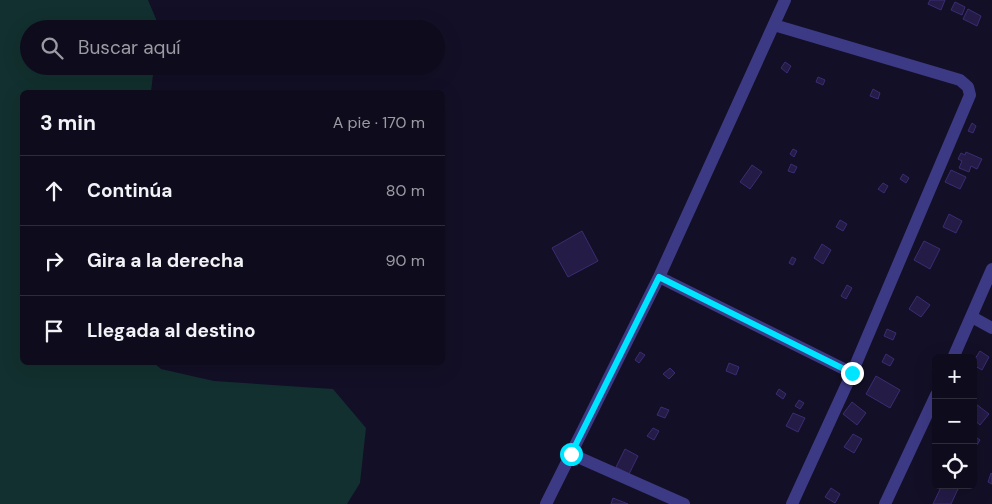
<!DOCTYPE html>
<html lang="es">
<head>
<meta charset="utf-8">
<style>
  :root { --surface:#0e0b1c; --page:#1c1929; --text:#f1f3f6; --muted:#9b9ba3; --line:#2e2b3b }
  body { margin:0; font-family:"DM Sans",sans-serif; background:var(--page); color:var(--text) }
  .controls { position:absolute; right:15px; bottom:15px; display:grid; overflow:hidden; border-radius:8px; box-shadow:0 5px 20px #0002 }
  .controls button { width:45px; height:45px; display:grid; place-items:center; padding:0; border:0; border-bottom:1px solid var(--line); background:var(--surface); color:var(--text); font:25px sans-serif }
  .stop { position:absolute; width:15px; height:15px; margin:-11px; border:4px solid #00e5ff; border-radius:50%; background:#fff }
  .stop.end { background:#00e5ff; border-color:#fff; box-shadow:0 1px 5px #0008 }
  .list { margin:0; padding:0; list-style:none }
  h2 { display:flex; justify-content:space-between; align-items:center; height:65px; margin:0; padding:0 20px; font-size:21px }
  h2 small { font-size:16px; font-weight:400; color:var(--muted) }
  .list li { display:grid; grid-template-columns:32px 1fr auto; gap:15px; align-items:center; box-sizing:border-box; height:70px; padding:0 20px; border-top:1px solid var(--line) }
  .list b { display:block; font-size:19px; white-space:nowrap }
  .list em { font-size:16px; font-style:normal; color:var(--muted) }
  .icon { flex:none; width:28px; height:28px; fill:none; stroke:currentColor; stroke-width:2; stroke-linecap:round; stroke-linejoin:round }
  .map { position:relative; flex:none; width:992px; height:504px; overflow:hidden }
  .search { position:absolute; background:var(--surface); box-shadow:0 5px 20px #0002; left:20px; top:20px; width:425px; height:55px; display:flex; align-items:center; gap:12px; box-sizing:border-box; padding:0 18px; border-radius:28px; color:var(--muted); font-size:19px }
  .panel { position:absolute; background:var(--surface); box-shadow:0 5px 20px #0002; left:20px; top:90px; width:425px; height:275px; border-radius:8px }
  .map>svg:first-child { display:block }
  .green { fill:#12302f }
  .building { fill:#241b47; stroke:#3b2d73 }
  .lines { fill:none; stroke-linecap:round; stroke-linejoin:round }
  .minor { stroke:#3d3a85; stroke-width:12 }
  .route { stroke:#00e5ff; stroke-width:6 }
</style>
</head>
<body>
<div class="map">
<svg width="992" height="504" viewBox="0 0 992 504">
  <rect width="100%" height="100%" fill="#130f26"/>
  <path class="green" d="M0 0H148L156 19V29H29V66H154L151 92H22V362L154 363 161 369 214 381 333 389 366 428 360 483 347 504H0Z"/>
  <path class="building" d="M930 0H945L941 10 928 4Z
    M955 2 965 7 962 15 951 10Z
    M968 9 981 16 977 26 963 19Z
    M785 62 791 66 787 73 781 68Z
    M818 77 825 80 823 85 816 82Z
    M873 89 880 93 878 99 870 96Z
    M972 123 976 126 973 133 968 131Z
    M793 149 797 151 794 157 790 154Z
    M966 152 982 159 977 169 971 166 969 172 959 168 962 161 958 159 961 153 965 155Z
    M791 164 797 167 794 173 788 171Z
    M752 165 762 172 750 189 740 182Z
    M951 170 966 177 960 189 945 182Z
    M903 174 909 178 906 183 900 179Z
    M883 183 888 186 884 193 878 189Z
    M949 214 962 221 956 233 943 227Z
    M840 220 847 224 843 231 836 227Z
    M582 231 598 261 568 277 552 248Z
    M924 241 940 249 930 269 914 260Z
    M822 244 831 250 823 264 814 258Z
    M792 257 796 259 793 265 789 263Z
    M847 285 852 288 846 299 841 296Z
    M917 296 930 305 921 317 909 309Z
    M887 329 896 333 893 340 884 336Z
    M980 351 989 357 982 370 973 365V362Z
    M640 352 645 355 639 363 635 360Z
    M886 354 894 359 890 366 882 362Z
    M729 363 739 367 736 375 726 371Z
    M670 368 675 373 669 379 663 374Z
    M876 376 900 390 890 408 866 394Z
    M779 389 786 394 783 399 776 394Z
    M799 400 804 403 800 409 795 406Z
    M852 402 866 413 857 425 843 414Z
    M976 404 989 414 980 425 973 419V408Z
    M661 407 669 410 665 418 657 415Z
    M793 413 805 418 798 432 786 426Z
    M653 428 659 431 654 440 647 436Z
    M853 434 862 439 854 453 844 447Z
    M973 435 980 440 973 451Z
    M625 449 638 456 629 474 616 467Z
    M991 473 992 474V484L988 482Z
    M942 485H950L958 489 951 504H933Z
    M831 488 840 494 835 503 825 497Z
    M613 498 628 504H611Z"/>
  <g class="lines">
    <path class="minor" d="M774 25 960 80 968 87 970 95 852 373 792 504
      M659 277 852 373
      M972 317 992 328
      M953 358 992 269
      M571 454 684 504
      M546 504 659 277 785 0
      M885 504 936 395"/>
  </g>
  <g class="lines">
    <path class="route" d="M571 454 659 277 852 373"/>
  </g>
</svg>
<div class="controls">
<button>+</button>
<button>−</button>
<button><svg class="icon" aria-label="locate" viewBox="0 0 24 24"><circle cx="12" cy="12" r="6"/><path d="M12 2v4M12 18v4M2 12h4M18 12h4"/></svg></button>
</div>
<div class="stop" style="left:571px;top:454px"></div>
<div class="stop end" style="left:852px;top:373px"></div>
<div class="search"><svg class="icon" aria-label="search" viewBox="0 0 24 24"><circle cx="10" cy="10" r="6"/><path d="M15 15l6 6"/></svg>Buscar aquí</div>
<section class="panel">
<h2>3 min<small>A pie · 170 m</small></h2>
<ul class="list">
<li><svg class="icon" aria-label="ahead" viewBox="0 0 24 24"><path d="M12 20V5M6 11l6-6 6 6"/></svg><div><b>Continúa</b></div><em>80 m</em></li>
<li><svg class="icon" aria-label="right" viewBox="0 0 24 24"><path d="M7 20v-9h11M14 6l5 5-5 5"/></svg><div><b>Gira a la derecha</b></div><em>90 m</em></li>
<li><svg class="icon" aria-label="arrive" viewBox="0 0 24 24"><path d="M6 21V4h12l-3 4 3 4H6"/></svg><div><b>Llegada al destino</b></div></li>
</ul>
</section>
</div>
</body>
</html>
